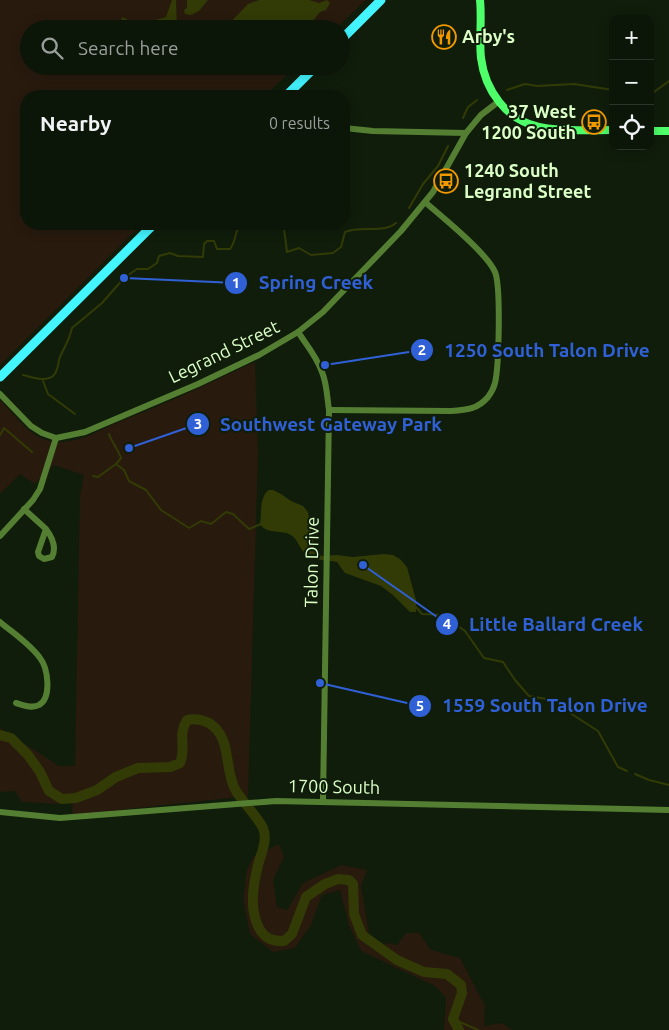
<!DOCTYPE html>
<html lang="en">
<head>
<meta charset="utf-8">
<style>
	body { margin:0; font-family:Ubuntu,sans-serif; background:#1a2316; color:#f1f3f6 }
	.controls { position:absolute; right:15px; top:15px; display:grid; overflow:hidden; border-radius:10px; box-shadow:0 2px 12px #0003 }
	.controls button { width:45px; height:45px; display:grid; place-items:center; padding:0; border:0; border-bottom:1px solid #2c3529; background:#0c1608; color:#f1f3f6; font:25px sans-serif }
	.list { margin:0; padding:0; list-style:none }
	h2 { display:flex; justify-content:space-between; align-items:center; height:65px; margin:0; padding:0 20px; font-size:21px }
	h2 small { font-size:16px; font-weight:400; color:#9a9f9c }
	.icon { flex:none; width:28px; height:28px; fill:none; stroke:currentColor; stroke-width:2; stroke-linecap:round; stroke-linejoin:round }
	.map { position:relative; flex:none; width:669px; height:1030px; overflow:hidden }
	.search { position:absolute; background:#0c1608; box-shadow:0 2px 12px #0003; left:20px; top:20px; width:330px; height:55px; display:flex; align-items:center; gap:12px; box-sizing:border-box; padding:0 18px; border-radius:28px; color:#9a9f9c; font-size:19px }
	.panel { position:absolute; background:#0c1608; box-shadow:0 2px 12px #0003; left:20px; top:90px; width:330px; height:140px; border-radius:20px }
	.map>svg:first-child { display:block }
	.green { fill:#281a0d }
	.water { fill:#323b06 }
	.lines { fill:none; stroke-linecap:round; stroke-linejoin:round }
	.stream { stroke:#323b06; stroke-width:2 }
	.river { stroke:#323b06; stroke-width:10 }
	.minor { stroke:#547f33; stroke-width:6 }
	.major { stroke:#4eff6a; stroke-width:8 }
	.highway { stroke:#42f5ff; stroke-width:9 }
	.labels { text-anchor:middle; stroke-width:4; stroke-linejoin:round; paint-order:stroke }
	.poi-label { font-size:18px; font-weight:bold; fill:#dbffc7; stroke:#101d0b; text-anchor:start }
	.street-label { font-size:18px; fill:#dbffc7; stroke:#101d0b }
	.leader { fill:none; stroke:#3060d6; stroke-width:2 }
	.callout-dot { fill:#3060d6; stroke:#101d0b; stroke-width:2 }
	.mark-label { font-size:15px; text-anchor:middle; font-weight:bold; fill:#fff }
	.callout-label { font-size:19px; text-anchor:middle; font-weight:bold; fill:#3060d6; stroke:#101d0b; stroke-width:4; stroke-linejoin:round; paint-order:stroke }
</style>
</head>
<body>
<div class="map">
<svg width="669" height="1030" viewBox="0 0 669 1030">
	<rect width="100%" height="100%" fill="#101d0b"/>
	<g class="green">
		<path d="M0,0H366L335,29H29V66H296L265,96H26V224H142L0,365Z"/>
		<path d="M255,362L258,453L248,796L72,815L73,796L61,804L22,802L15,791L0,792V728L59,766H75L80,496L84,475L54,465L35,484L20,474L0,494V400C14,414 30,437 50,441C73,446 98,431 119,422C165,404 210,383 255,362Z"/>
		<path d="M279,844L284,857L273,880L277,907L287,910L303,883L341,865L367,870L361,886L369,933L381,946L387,943L397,945L406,933H419L431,950L460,958L485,1006L484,1026L502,1023L512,1030H444L446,997L435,986L361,951L349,925L340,890L322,895L311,925L295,948L273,952L250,934L243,899L247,870L253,857Z"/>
	</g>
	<g class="water">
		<path d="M172,0H176L177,29H115L114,27L121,21L122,17L127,19L128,22L146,27L152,21L166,17Z"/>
		<path d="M187,0H208L199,11L191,15L185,14L184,10L187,8Z"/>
		<path d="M259,0H309L319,3L327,0L330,3L326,10L320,12L308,27L224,29L248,4Z"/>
		<path d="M269,490H273L281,494L291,501L303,506L308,512L312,537L318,554L322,556L337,555L353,557L384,554L393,555L400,559L407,567L416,600V612H410L393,595L381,586L345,573L337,562C326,560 312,561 304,552C298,546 297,537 289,534C279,530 266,534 260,524C262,513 259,497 269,490Z"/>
	</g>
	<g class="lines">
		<g class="stream">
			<path d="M507,90L525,84L537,86L574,84L613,90"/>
			<path d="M650,95L669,81"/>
			<path d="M463,118L468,107L477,100"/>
			<path d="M409,208L423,184L438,166L448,146"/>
			<path d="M280,224L284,229L287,252L299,248L311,255L333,253L341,247L345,232C361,225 383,234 396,223"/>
			<path d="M23,375C34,378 53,385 57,369C59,365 58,361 60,357C65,345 69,342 72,328L102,303L124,278L137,269H148L157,263L159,256L170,253L178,256L203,257L204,244L207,241H214L217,249H230C237,240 234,231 241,224"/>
			<path d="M43,381L48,394L75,414"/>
			<path d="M109,434C112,443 118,449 121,458L116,464L124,470L129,481L146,490L161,510L189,528L201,521L211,524L226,512L233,514L249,529L261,524"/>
			<path d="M0,435L4,428L32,452"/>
			<path d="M93,476L98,477L116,464"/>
			<path d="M416,607L422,614L443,615L465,631L484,658L503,662L515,680L529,696L564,702L570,713L598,731L618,767L627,771"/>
			<path d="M635,774L649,780L669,785"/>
			<path d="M453,1019L478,1030"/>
		</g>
		<path class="river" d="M0,735L11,738L28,755L40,772L49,791L62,799L76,798L97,790L116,777L138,768L170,767L180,763C187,747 177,736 187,720C195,718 201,719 209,723C233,738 223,769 236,791C243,802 259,819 263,828C268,841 261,853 258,865C253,886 249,909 259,928C265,939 272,941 284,941L292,934L306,897L325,884L338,879L349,880L353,884L354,914L362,935L397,960L424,972L447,974L461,985L462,993L453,1019L459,1030"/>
		<g class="minor">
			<path d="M293,89L299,96"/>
			<path d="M344,128L373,131L466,133"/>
			<path d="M298,332C306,344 317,357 322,372C327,384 327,397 329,410L323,801"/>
			<path d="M0,394L31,426L42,433L56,438L85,432L198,384L259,355L298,332L323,312L401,231L433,192L466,133L481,115L498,102"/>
			<path d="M329,410L451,411C467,410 478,409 488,397C491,393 494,387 495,383C499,366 501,286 495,272C487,253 442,217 425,202"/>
			<path d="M24,509L46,529L38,552L39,556L44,559L52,557C57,547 52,537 46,529"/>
			<path d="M0,536L33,500L40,489L56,438"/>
			<path d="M0,622C13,633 30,644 40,658C48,668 52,698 39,705C32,709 23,705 16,703"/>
			<path d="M0,812L60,818L276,801L669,810"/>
		</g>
		<g class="major">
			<path d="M480,0C482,19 479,39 481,58C485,90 506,120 539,127C562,132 589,130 613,130"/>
			<path d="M650,131H669"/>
		</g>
		<g class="highway">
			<path d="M341,40L381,0"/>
			<path d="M286,96L316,66"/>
			<path d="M0,377L154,224"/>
		</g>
	</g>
	<defs>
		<g id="restaurant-ring" transform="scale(1.25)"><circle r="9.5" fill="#101d0b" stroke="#f29900" stroke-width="1.5"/><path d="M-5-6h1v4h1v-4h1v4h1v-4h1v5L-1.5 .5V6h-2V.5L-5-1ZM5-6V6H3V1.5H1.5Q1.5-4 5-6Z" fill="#f29900"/></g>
		<g id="bus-ring" transform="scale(1.25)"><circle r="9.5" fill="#101d0b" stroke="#f29900" stroke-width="1.5"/><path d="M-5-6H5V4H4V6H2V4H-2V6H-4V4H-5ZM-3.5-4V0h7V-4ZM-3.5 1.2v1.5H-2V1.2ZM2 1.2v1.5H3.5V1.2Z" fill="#f29900"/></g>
	</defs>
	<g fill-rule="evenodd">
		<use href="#restaurant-ring" x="444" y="37"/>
		<use href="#bus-ring" x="594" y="122"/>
		<use href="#bus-ring" x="446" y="181"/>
	</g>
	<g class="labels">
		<g class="poi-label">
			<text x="462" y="43">Arby's</text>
			<text x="576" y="118" text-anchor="end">37 West<tspan x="576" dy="21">1200 South</tspan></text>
			<text x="464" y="177">1240 South<tspan x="464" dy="21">Legrand Street</tspan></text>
		</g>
		<g class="street-label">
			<text transform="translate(224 352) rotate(-26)" y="6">Legrand Street</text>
			<text transform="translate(312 562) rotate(-89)" y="6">Talon Drive</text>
			<text transform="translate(334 787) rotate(1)" y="6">1700 South</text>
		</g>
	</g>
	<path class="leader" d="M124 278L236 283M325 365L422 350M129 448L198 424M363 565L447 624M320 683L420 706"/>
	<g class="callout-dot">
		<circle cx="124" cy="278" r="5"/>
		<circle cx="325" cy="365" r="5"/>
		<circle cx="129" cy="448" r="5"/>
		<circle cx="363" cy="565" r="5"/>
		<circle cx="320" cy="683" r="5"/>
		<circle cx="236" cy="283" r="12"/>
		<circle cx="422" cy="350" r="12"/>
		<circle cx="198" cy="424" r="12"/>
		<circle cx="447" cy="624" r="12"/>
		<circle cx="420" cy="706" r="12"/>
	</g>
	<g class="mark-label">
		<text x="236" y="288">1</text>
		<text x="422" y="355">2</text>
		<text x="198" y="429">3</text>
		<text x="447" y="629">4</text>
		<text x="420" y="711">5</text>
	</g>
	<g class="callout-label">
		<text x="316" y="289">Spring Creek</text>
		<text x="547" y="357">1250 South Talon Drive</text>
		<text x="331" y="431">Southwest Gateway Park</text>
		<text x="556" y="631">Little Ballard Creek</text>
		<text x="545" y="712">1559 South Talon Drive</text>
	</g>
</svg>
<div class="controls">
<button>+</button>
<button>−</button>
<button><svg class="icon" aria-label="locate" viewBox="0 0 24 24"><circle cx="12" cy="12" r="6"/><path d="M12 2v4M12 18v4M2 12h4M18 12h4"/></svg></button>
</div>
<div class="search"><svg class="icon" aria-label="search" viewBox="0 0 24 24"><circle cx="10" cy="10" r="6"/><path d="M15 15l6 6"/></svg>Search here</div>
<section class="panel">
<h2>Nearby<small>0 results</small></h2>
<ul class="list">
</ul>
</section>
</div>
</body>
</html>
